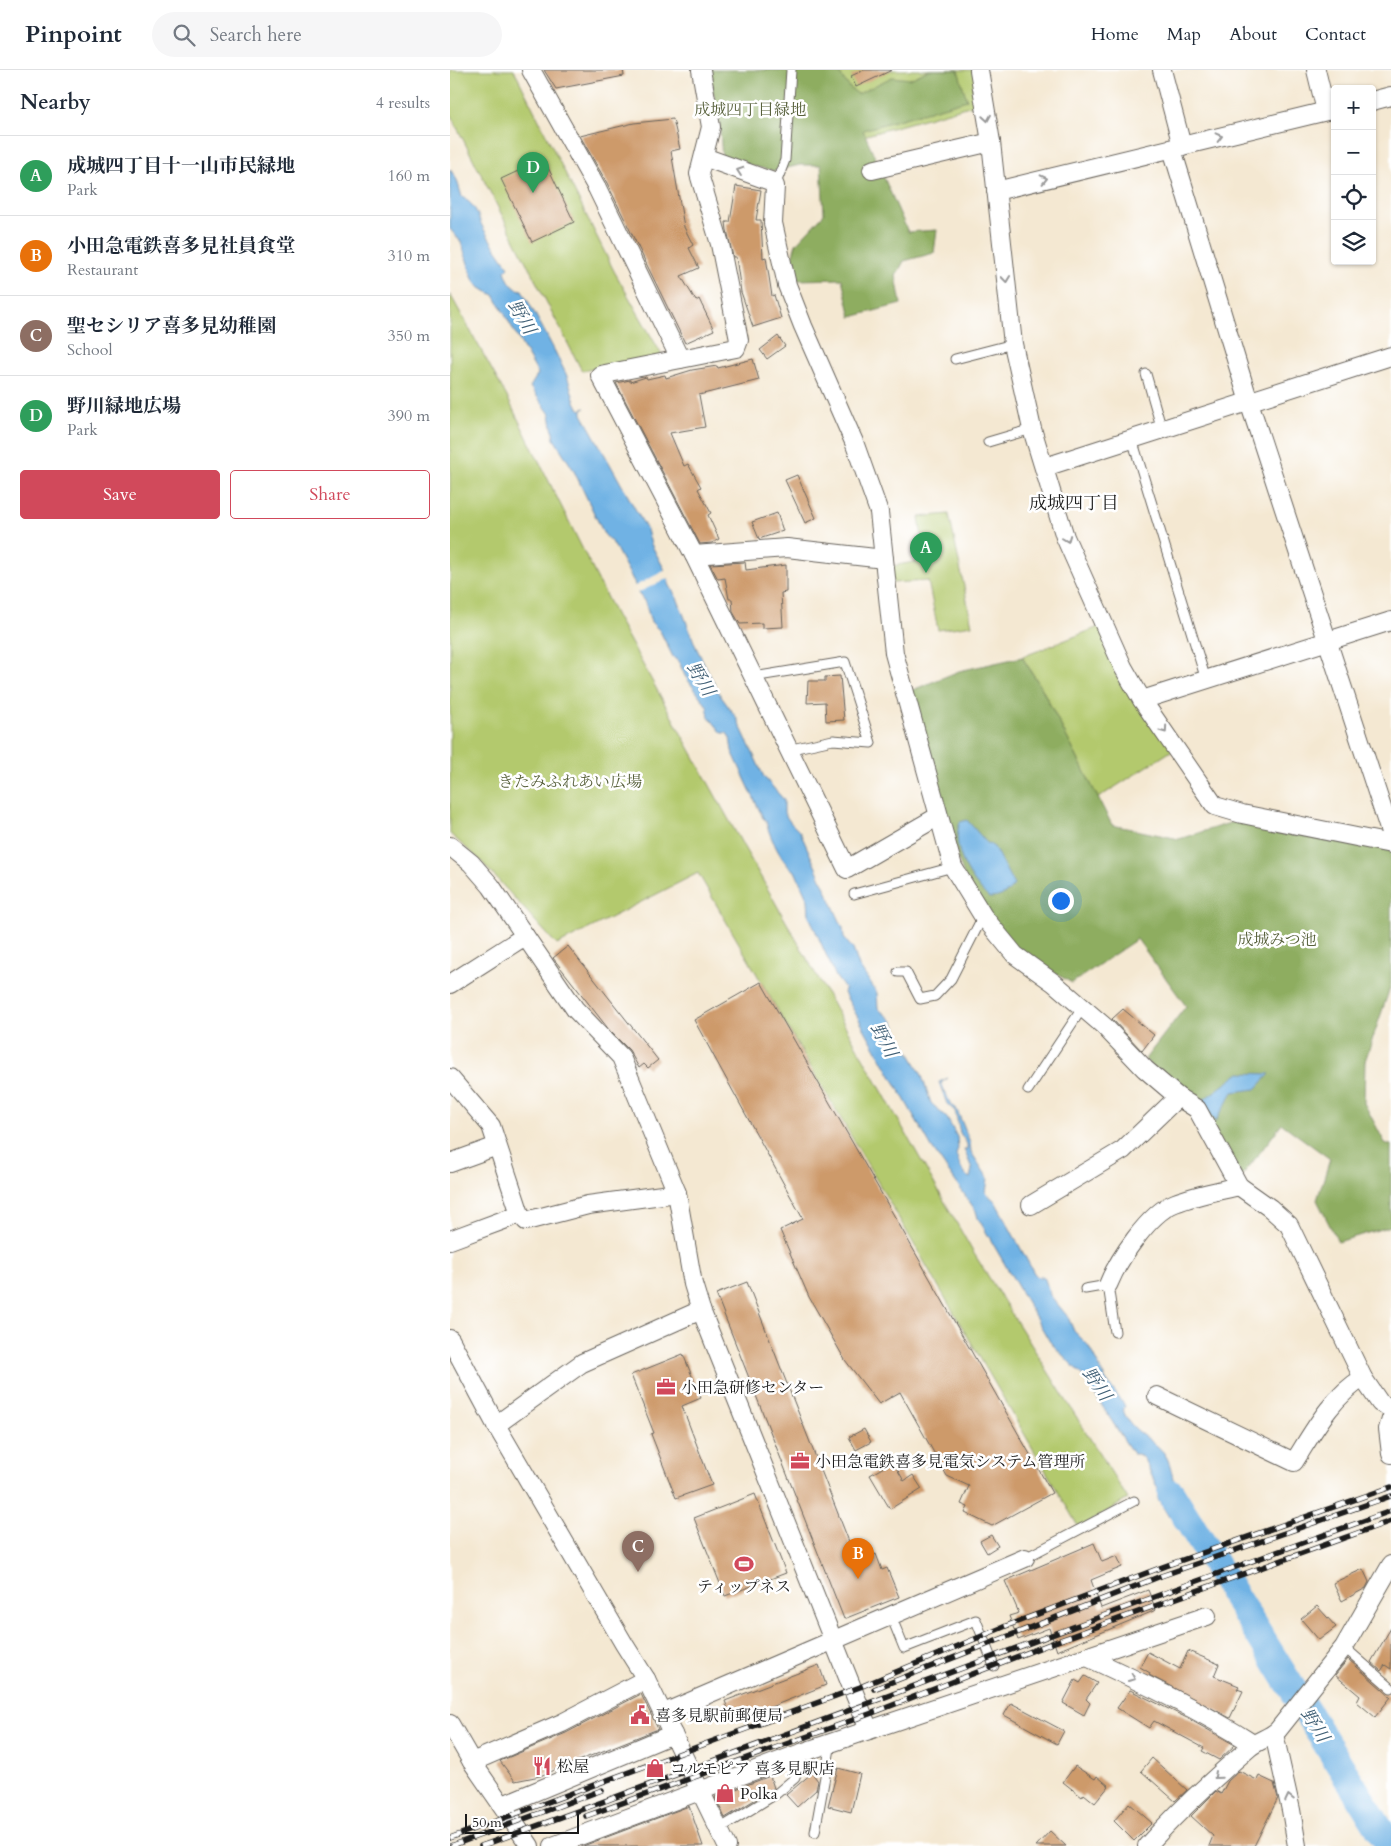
<!DOCTYPE html>
<html lang="en">
<head>
<meta charset="utf-8">
<style>
	body { margin:0; font-family:Cardo,"Noto Serif JP",serif; background:#f6f6f7; color:#1f2937 }
	.controls { position:absolute; right:15px; top:15px; display:grid; overflow:hidden; border-radius:5px; box-shadow:0 1px 4px #0004 }
	.controls button { width:45px; height:45px; display:grid; place-items:center; padding:0; border:0; border-bottom:1px solid #e0e1e3; background:#fff; color:#1f2937; font:25px sans-serif }
	.scale { position:absolute; left:15px; bottom:12px; width:114px; box-sizing:border-box; padding-left:5px; border:2px solid #1c1c1c; border-top:0; font-size:14px; line-height:18px; white-space:nowrap; color:#1c1c1c; -webkit-text-stroke:4px #fff; paint-order:stroke }
	.you { position:absolute; left:610px; top:830px; width:18px; height:18px; margin:-12px; border:4px solid #fff; border-radius:50%; background:#1a73e8; box-shadow:0 0 0 8px #1a73e833 }
	.badge { display:grid; place-items:center; width:32px; height:32px; border-radius:50%; background:#d1495b; color:#fff; font-size:16px; font-weight:700 }
	.pin { position:absolute; translate:-50% -41px; filter:drop-shadow(0 1px 2px #0008) }
	.pin::after { content:''; position:absolute; top:26px; width:18px; height:15px; background:inherit; clip-path:polygon(0 0,100% 0,50% 100%) }
	.list { margin:0; padding:0; list-style:none }
	h2 { display:flex; justify-content:space-between; align-items:center; height:65px; margin:0; padding:0 20px; font-size:21px }
	h2 small { font-size:16px; font-weight:400; color:#747a83 }
	.list li { display:grid; grid-template-columns:32px 1fr auto; gap:15px; align-items:center; box-sizing:border-box; height:80px; padding:0 20px; border-top:1px solid #e0e1e3 }
	.list b { display:block; font-size:19px; white-space:nowrap }
	.list p { margin:0; font-size:16px; white-space:nowrap; color:#747a83 }
	.list em { font-size:16px; font-style:normal; color:#747a83 }
	.actions { display:flex; gap:10px; padding:15px 20px }
	.actions a { flex:1; padding:11px 0; border:1px solid #d1495b; border-radius:5px; text-align:center; font-size:18px; color:#d1495b }
	.actions .main { background:#d1495b; color:#fff }
	.icon { flex:none; width:28px; height:28px; fill:none; stroke:currentColor; stroke-width:2; stroke-linecap:round; stroke-linejoin:round }
	.map { position:relative; flex:none; width:941px; height:1776px; overflow:hidden }
	header { display:flex; align-items:center; gap:30px; box-sizing:border-box; height:70px; padding:0 25px; background:#fff; border-bottom:1px solid #e0e1e3 }
	header strong { font-size:24px }
	nav { display:flex; gap:28px; margin-inline-start:auto; font-size:18px }
	.search { width:350px; height:45px; background:#f6f6f7; display:flex; align-items:center; gap:12px; box-sizing:border-box; padding:0 18px; border-radius:28px; color:#747a83; font-size:19px }
	main { display:flex }
	aside { flex:1; background:#fff }
	.map>svg:first-child { display:block }
	.green { fill:#b3c96d; stroke:#687244 }
	.forest { fill:#8ead60; stroke:#55643e }
	.water { fill:#6fb2e4; stroke:#466780 }
	.pier { fill:#f4e8d2 }
	.lines { fill:none; stroke-linecap:round; stroke-linejoin:round }
	.river { stroke:#6fb2e4; stroke-width:28 }
	.building { fill:#cd9a6b }
	.lane-casing { stroke:#68635c; stroke-width:11 }
	.street-casing { stroke:#68635c; stroke-width:20 }
	.lane { stroke:#fff; stroke-width:9 }
	.street { stroke:#fff; stroke-width:18 }
	.rail-casing { stroke:#1c1c1c; stroke-width:5.5 }
	.rail { stroke:#fff; stroke-width:4; stroke-dasharray:11; stroke-linecap:butt }
	.oneway { stroke:#999 }
	.labels { text-anchor:middle; stroke-width:5; stroke-linejoin:round; paint-order:stroke }
	.park-label { font-size:16px; fill:#58613c; stroke:#fff }
	.poi-label { font-size:16px; fill:#1c1c1c; stroke:#fff; text-anchor:start }
	.water-label { font-size:18px; font-style:italic; fill:#416076; stroke:#fff }
	.neighbourhood-label { font-size:18px; fill:#1c1c1c; stroke:#fff }
</style>
</head>
<body>
<header>
<strong>Pinpoint</strong>
<div class="search"><svg class="icon" aria-label="search" viewBox="0 0 24 24"><circle cx="10" cy="10" r="6"/><path d="M15 15l6 6"/></svg>Search here</div>
<nav><a>Home</a><a>Map</a><a>About</a><a>Contact</a></nav>
</header>
<main>
<aside>
<h2>Nearby<small>4 results</small></h2>
<ul class="list">
<li><span class="badge" style="background:#2e9e5b">A</span><div><b>成城四丁目十一山市民緑地</b><p>Park</p></div><em>160 m</em></li>
<li><span class="badge" style="background:#e8710a">B</span><div><b>小田急電鉄喜多見社員食堂</b><p>Restaurant</p></div><em>310 m</em></li>
<li><span class="badge" style="background:#8d6e63">C</span><div><b>聖セシリア喜多見幼稚園</b><p>School</p></div><em>350 m</em></li>
<li><span class="badge" style="background:#2e9e5b">D</span><div><b>野川緑地広場</b><p>Park</p></div><em>390 m</em></li>
</ul>
<div class="actions"><a class="main">Save</a><a>Share</a></div>
</aside>
<div class="map">
<svg width="941" height="1776" viewBox="0 0 941 1776">
	<rect width="100%" height="100%" fill="#fff"/>
	<filter id="ink" filterUnits="userSpaceOnUse"><feTurbulence type="fractalNoise" baseFrequency=".02" numOctaves="2"/><feDisplacementMap in="SourceGraphic" scale="10" xChannelSelector="R" yChannelSelector="G"/><feConvolveMatrix kernelMatrix="1 2 1 2 8 2 1 2 1" color-interpolation-filters="sRGB"/></filter>
	<filter id="wash" filterUnits="userSpaceOnUse"><feTurbulence type="fractalNoise" baseFrequency=".0096" numOctaves="4" result="noise"/><feDisplacementMap in="SourceGraphic" scale="20" xChannelSelector="R" yChannelSelector="G"/><feGaussianBlur stdDeviation="1.12" result="paint"/><feColorMatrix in="noise" values="0 0 0 0 0 0 0 0 0 0 0 0 0 0 0 0 0 1.4 0 .05"/><feComposite in="paint" operator="in"/></filter>
	<g filter="url(#wash)">
		<rect width="100%" height="100%" fill="#f4e8d2"/>
		<g class="green">
			<path d="M0,0H64L164,201L213,287L132,301L0,44Z"/>
			<path d="M385,0H524L530,33L396,71Z"/>
			<path d="M0,224L57,327L165,544L295,779L523,1182L678,1429L629,1458L248,803L107,875L29,789L0,764Z"/>
			<path d="M499,444L522,555L488,560L478,511L441,513L442,496L475,490L469,447Z"/>
			<path d="M654,555L726,678L648,728L591,617L572,587Z"/>
		</g>
		<g class="forest">
			<path d="M258,0H387L400,18L408,24L442,7L460,9L479,0H508L517,30L413,60L458,162L487,160L484,183L454,191L446,206L451,234L401,247L392,209L346,210L340,194L346,174L374,144L371,95H350L324,101L272,89L269,47Z"/>
			<path d="M572,587L591,617L662,755L729,769L802,746L941,779V915L915,991L914,1033L935,1073L941,1075V1156L888,1172L867,1130L880,1089L832,1054L791,1107L695,989L736,936L687,869L622,913L558,876L525,839L453,624L509,601Z"/>
		</g>
		<g class="water">
			<path d="M0,99L7,110L12,127C30,138 26,147 35,161C42,173 51,187 59,197L55,201C58,210 62,219 72,220C87,248 103,276 116,304C122,317 122,330 130,340L135,338L132,341V344L197,460L201,474L218,506L219,514L228,530L246,577L270,625L286,647L314,707L334,730V743L340,752L350,762L393,858L394,868L403,879L409,896L427,923L428,938C436,947 450,951 445,965L451,968L471,1003L481,1033L497,1048L507,1067L508,1078L506,1085C509,1093 513,1105 520,1108L522,1099L514,1079H517V1074L510,1063L505,1041L497,1034L489,1012L498,1008L491,1013L501,1035L507,1040L520,1072L521,1082L538,1108L536,1123L545,1131L584,1203L590,1209L591,1206L595,1209L600,1225L618,1247L624,1261L638,1275L656,1310L675,1336L673,1339C678,1360 701,1367 714,1383C724,1397 721,1413 729,1427C733,1435 741,1444 748,1451L736,1455L729,1439L721,1441L719,1447L708,1429V1419L694,1389L688,1384H683L633,1306L600,1272L528,1148L526,1141L482,1078L394,923L395,919L386,907L359,846L358,830L345,801C334,797 318,764 316,751L313,748L282,681L280,668L277,663H272L259,647L257,636L235,606L229,592L223,587L210,561L201,552L195,532L187,522L184,512L164,475L154,464L123,399L104,369L100,344L80,317L88,304L44,225L30,218L23,209L11,172L0,159Z"/>
			<path d="M517,750L536,772L544,777L564,815C557,824 550,828 539,828C520,810 500,778 510,752Z"/>
			<path d="M790,1003L820,1004L806,1019L783,1022L765,1052L753,1030Z"/>
		</g>
		<path class="pier" d="M218,499L221,507L185,524L183,517Z"/>
		<g class="lines">
			<path class="river" d="M721,1423L940,1776"/>
		</g>
		<g id="blocks">
			<g class="building">
				<path d="M94,0H173L174,6L106,19Z"/>
				<path d="M414,0H442L406,17L401,6Z"/>
				<path d="M223,49L230,79L221,81L234,157L243,175L239,178L249,198L231,206L246,231L249,229L264,260L235,273L157,113L130,66L184,53Z"/>
				<path d="M94,89L124,152L82,172L51,109Z"/>
				<path d="M286,116L311,120L306,150H311L313,188L316,187L322,226L324,225L331,248L303,257L291,222L286,187H283L277,160L276,152H280Z"/>
				<path d="M328,266L335,276L317,289L310,280Z"/>
				<path d="M303,289L309,310L249,325L255,357L220,363L234,396L238,394L251,417L248,419L261,443L258,445L269,469L262,473L250,474L166,313L180,310V312L196,307L197,309L215,305L216,308L242,300L267,296L268,298Z"/>
				<path d="M347,405L366,448L355,453L335,410Z"/>
				<path d="M327,443L333,461L309,469L302,452Z"/>
				<path d="M295,492L296,500L336,495V522L331,523L333,557L312,558V553L290,554L283,542L282,529H279L275,508L268,509L260,494Z"/>
				<path d="M390,606L394,650L376,651L375,632L357,633L358,611H375V607Z"/>
				<path d="M118,876L208,990L198,998L194,994L189,998L179,980L160,961L103,888Z"/>
				<path d="M311,912L602,1423L542,1456L515,1443L518,1437L511,1434L519,1416L497,1406L450,1322L429,1334L395,1290L359,1227L330,1160L353,1149L244,950Z"/>
				<path d="M673,939L704,965L692,981L662,949Z"/>
				<path d="M297,1212L407,1492L426,1484L432,1500L437,1498L449,1527L394,1549L266,1224Z"/>
				<path d="M233,1284L251,1328L232,1336L262,1415L226,1428L201,1364L204,1363L181,1305Z"/>
				<path d="M414,1359L421,1372L406,1380L399,1367Z"/>
				<path d="M443,1392L454,1411L463,1405L472,1419L440,1439L420,1405Z"/>
				<path d="M305,1424L336,1503L275,1526L244,1448Z"/>
				<path d="M541,1465L548,1476L537,1483L530,1471Z"/>
				<path d="M644,1473L652,1492L667,1486L672,1497L641,1510L651,1538L698,1520L706,1540L607,1581L599,1558L568,1570L559,1546L569,1543L555,1511Z"/>
				<path d="M913,1499L919,1512L916,1518L892,1531L883,1513Z"/>
				<path d="M867,1536L886,1557L869,1570L851,1549Z"/>
				<path d="M941,1558V1599L935,1595L931,1601L921,1592Z"/>
				<path d="M738,1581L769,1594L764,1606L789,1616L787,1619L793,1621L780,1648L699,1605L700,1603L690,1597L698,1582L730,1599Z"/>
				<path d="M898,1589L941,1627L925,1647L907,1632L910,1626L885,1605Z"/>
				<path d="M369,1595L376,1615L283,1652L275,1631Z"/>
				<path d="M635,1606L647,1613L636,1629L640,1633L634,1645L613,1633L625,1610L630,1613Z"/>
				<path d="M680,1620L737,1648L785,1675L769,1690L752,1681L754,1678L704,1651L699,1658L667,1638Z"/>
				<path d="M191,1624L208,1659L90,1706L65,1711L50,1691L116,1663Z"/>
				<path d="M561,1633L614,1661L607,1674L554,1645Z"/>
				<path d="M702,1688L737,1720L725,1731L691,1701Z"/>
				<path d="M625,1696L645,1709L647,1706L659,1716L645,1733L634,1724L632,1727L613,1712Z"/>
				<path d="M388,1698L410,1704L401,1742L378,1736Z"/>
				<path d="M789,1701L807,1710L809,1706L824,1713L828,1728L804,1776H759L763,1766L741,1746L766,1721L771,1724L778,1711Z"/>
				<path d="M362,1703L368,1711L366,1720L347,1737L336,1725Z"/>
				<path d="M320,1706L324,1718L275,1748L265,1727Z"/>
				<path d="M679,1733L702,1753L684,1771L664,1751Z"/>
				<path d="M239,1736L253,1776H133Z"/>
				<path d="M600,1761L616,1776H586Z"/>
			</g>
		</g>
	</g>
	<g filter="url(#ink)">
		<use href="#blocks" fill-opacity="0" stroke="#68635c" stroke-width="1"/>
		<g class="lines">
			<g class="lane-casing">
				<g id="lane">
					<path d="M325,116L335,90L341,0"/>
					<path d="M505,289L563,274"/>
					<path d="M696,304L712,360"/>
					<path d="M682,369L756,610"/>
					<path d="M538,372L582,359"/>
					<path d="M303,607L395,592L421,673L383,670L337,680"/>
					<path d="M404,824L503,797"/>
					<path d="M448,902H456L470,929L485,926L501,909L533,846"/>
					<path d="M578,1020L633,937"/>
					<path d="M635,1219L658,1215L665,1262"/>
					<path d="M575,1488L684,1431"/>
					<path d="M441,1546L454,1578L526,1550L544,1596"/>
					<path d="M894,1577L941,1618"/>
					<path d="M269,1759L326,1724L345,1708L351,1683"/>
					<path d="M365,1762L381,1673"/>
				</g>
			</g>
			<g class="street-casing">
				<g id="street">
					<path d="M81,0L147,118L230,289"/>
					<path d="M251,0L261,57L249,104L270,174L289,270L286,278L150,305L244,485L397,799L487,747"/>
					<path d="M529,0L541,72L563,274L582,359L615,467L673,597L692,630L765,736L792,744L941,774"/>
					<path d="M712,0L732,76"/>
					<path d="M866,0L876,41"/>
					<path d="M922,31L941,26"/>
					<path d="M722,79L799,332L941,765"/>
					<path d="M254,87L323,112L325,116L323,153L337,215L353,256L404,372L429,442L444,583L503,797L533,846L565,885L604,913L654,956L695,999L728,1027L747,1039L789,1116L820,1138L839,1155L913,1308L930,1333L941,1338"/>
					<path d="M422,100L541,72"/>
					<path d="M546,121L885,39"/>
					<path d="M595,397L941,286"/>
					<path d="M244,485L337,478L434,489"/>
					<path d="M692,630L941,551"/>
					<path d="M0,776L21,793L41,816L125,939L171,987L227,1123L243,1214L251,1240L419,1660"/>
					<path d="M0,914L75,866"/>
					<path d="M0,1008L41,1056L70,1144L76,1151L138,1135L227,1123"/>
					<path d="M0,1093L47,1076"/>
					<path d="M581,1135L673,1080L728,1027"/>
					<path d="M0,1170L70,1144"/>
					<path d="M658,1215C668,1190 699,1143 725,1133C745,1125 768,1121 789,1116"/>
					<path d="M0,1269L46,1355L174,1574L196,1609L277,1776"/>
					<path d="M707,1326L844,1392C863,1362 881,1327 913,1308"/>
					<path d="M941,1349L938,1359L941,1384"/>
					<path d="M46,1355L132,1293L251,1240"/>
					<path d="M637,1587C695,1614 750,1640 803,1674"/>
					<path d="M214,1643L575,1488"/>
					<path d="M0,1654L22,1692L80,1776"/>
					<path d="M824,1664L841,1740L847,1776"/>
					<path d="M22,1692L112,1653L196,1609"/>
					<path d="M53,1735L223,1664"/>
					<path d="M103,1776L351,1683L757,1546"/>
					<path d="M697,1776C729,1740 763,1709 799,1678C808,1670 820,1668 828,1660L894,1577L941,1495"/>
				</g>
			</g>
			<use href="#lane" class="lane"/>
			<use href="#street" class="street"/>
			<g class="rail-casing">
				<g id="rail">
					<path d="M424,1619L711,1506L941,1426"/>
					<path d="M136,1746L425,1642L602,1573L941,1451"/>
					<path d="M0,1768L410,1617L556,1556L715,1496L941,1417"/>
					<path d="M1,1776L152,1720"/>
					<path d="M31,1776C335,1667 636,1549 941,1441"/>
				</g>
			</g>
			<use href="#rail" class="rail"/>
		</g>
		<defs><path id="oneway-chevron" d="M-2-3.5L2.5 0L-2 3.5" fill="none" stroke-width="1.6" stroke-linecap="round" stroke-linejoin="round" transform="scale(1.25)"/></defs>
		<g class="oneway">
			<use href="#oneway-chevron" transform="translate(537 48) rotate(81)"/>
			<use href="#oneway-chevron" transform="translate(769 67) rotate(-14)"/>
			<use href="#oneway-chevron" transform="translate(290 101) rotate(-161)"/>
			<use href="#oneway-chevron" transform="translate(594 109) rotate(-13)"/>
			<use href="#oneway-chevron" transform="translate(556 209) rotate(84)"/>
			<use href="#oneway-chevron" transform="translate(617 469) rotate(69)"/>
			<use href="#oneway-chevron" transform="translate(714 660) rotate(55)"/>
			<use href="#oneway-chevron" transform="translate(682 1608) rotate(25)"/>
			<use href="#oneway-chevron" transform="translate(767 1706) rotate(139)"/>
			<use href="#oneway-chevron" transform="translate(839 1728) rotate(-103)"/>
		</g>
	</g>
	<defs>
		<g id="office-bare" transform="scale(1.5)"><path d="M-6-3h4V-5.5h4V-3h4V5H-6ZM-1-4.5V-3h2v-1.5ZM-6 0V1H6V0Z" fill="#d1495b" stroke="#fff" stroke-width="2.5" paint-order="stroke"/></g>
		<g id="stadium-bare" transform="scale(1.5)"><path d="M0-5a6.5 5 0 1 0 0 10a6.5 5 0 1 0 0-10ZM-3.5-1.8h7v3.6h-7Z" fill="#d1495b" stroke="#fff" stroke-width="2.5" paint-order="stroke"/></g>
		<g id="civic-bare" transform="scale(1.5)"><path d="M-.6-6.5H3V-4.5H.6V-3L4-1V1h2V6H-6V1h2V-1L-.6-3ZM-1.2 2.5V6h2.4V2.5Z" fill="#d1495b" stroke="#fff" stroke-width="2.5" paint-order="stroke"/></g>
		<g id="restaurant-bare" transform="scale(1.5)"><path d="M-5-6h1v4h1v-4h1v4h1v-4h1v5L-1.5 .5V6h-2V.5L-5-1ZM5-6V6H3V1.5H1.5Q1.5-4 5-6Z" fill="#d1495b" stroke="#fff" stroke-width="2.5" paint-order="stroke"/></g>
		<g id="shop-bare" transform="scale(1.5)"><path d="M-5-2.5h2.3a2.7 3.5 0 0 1 5.4 0H5L5.5 6h-11ZM-1.5-2.5h3a1.5 2.3 0 0 0-3 0Z" fill="#d1495b" stroke="#fff" stroke-width="2.5" paint-order="stroke"/></g>
	</defs>
	<g fill-rule="evenodd">
		<use href="#office-bare" x="216" y="1317"/>
		<use href="#office-bare" x="350" y="1391"/>
		<use href="#stadium-bare" x="294" y="1494"/>
		<use href="#civic-bare" x="190" y="1645"/>
		<use href="#restaurant-bare" x="92" y="1696"/>
		<use href="#shop-bare" x="205" y="1698"/>
		<use href="#shop-bare" x="275" y="1723"/>
	</g>
	<g class="labels">
		<g class="park-label">
			<text x="300" y="45">成城四丁目緑地</text>
			<text x="120" y="717">きたみふれあい広場</text>
			<text x="827" y="875">成城みつ池</text>
		</g>
		<g class="poi-label">
			<text x="231" y="1323">小田急研修センター</text>
			<text x="365" y="1397">小田急電鉄喜多見電気システム管理所</text>
			<text x="294" y="1522" text-anchor="middle">ティップネス</text>
			<text x="205" y="1651">喜多見駅前郵便局</text>
			<text x="107" y="1702">松屋</text>
			<text x="220" y="1704">コルモピア 喜多見駅店</text>
			<text x="290" y="1729">Polka</text>
		</g>
		<g class="water-label">
			<text transform="translate(72 247) rotate(60)" y="6">野川</text>
			<text transform="translate(251 609) rotate(59)" y="6">野川</text>
			<text transform="translate(434 970) rotate(62)" y="6">野川</text>
			<text transform="translate(647 1314) rotate(55)" y="6">野川</text>
			<text transform="translate(865 1655) rotate(58)" y="6">野川</text>
		</g>
		<g class="neighbourhood-label">
			<text x="624" y="439">成城四丁目</text>
		</g>
	</g>
</svg>
<div class="controls">
<button>+</button>
<button>−</button>
<button><svg class="icon" aria-label="locate" viewBox="0 0 24 24"><circle cx="12" cy="12" r="6"/><path d="M12 2v4M12 18v4M2 12h4M18 12h4"/></svg></button>
<button><svg class="icon" aria-label="layers" viewBox="0 0 24 24"><path d="M12 4l9 5-9 5-9-5zM3 14l9 5 9-5"/></svg></button>
</div>
<div class="scale">50 m</div>
<div class="you"></div>
<div class="pin badge" style="left:476px;top:503px;background:#2e9e5b">A</div>
<div class="pin badge" style="left:408px;top:1509px;background:#e8710a">B</div>
<div class="pin badge" style="left:188px;top:1502px;background:#8d6e63">C</div>
<div class="pin badge" style="left:83px;top:123px;background:#2e9e5b">D</div>
</div>
</main>
</body>
</html>
